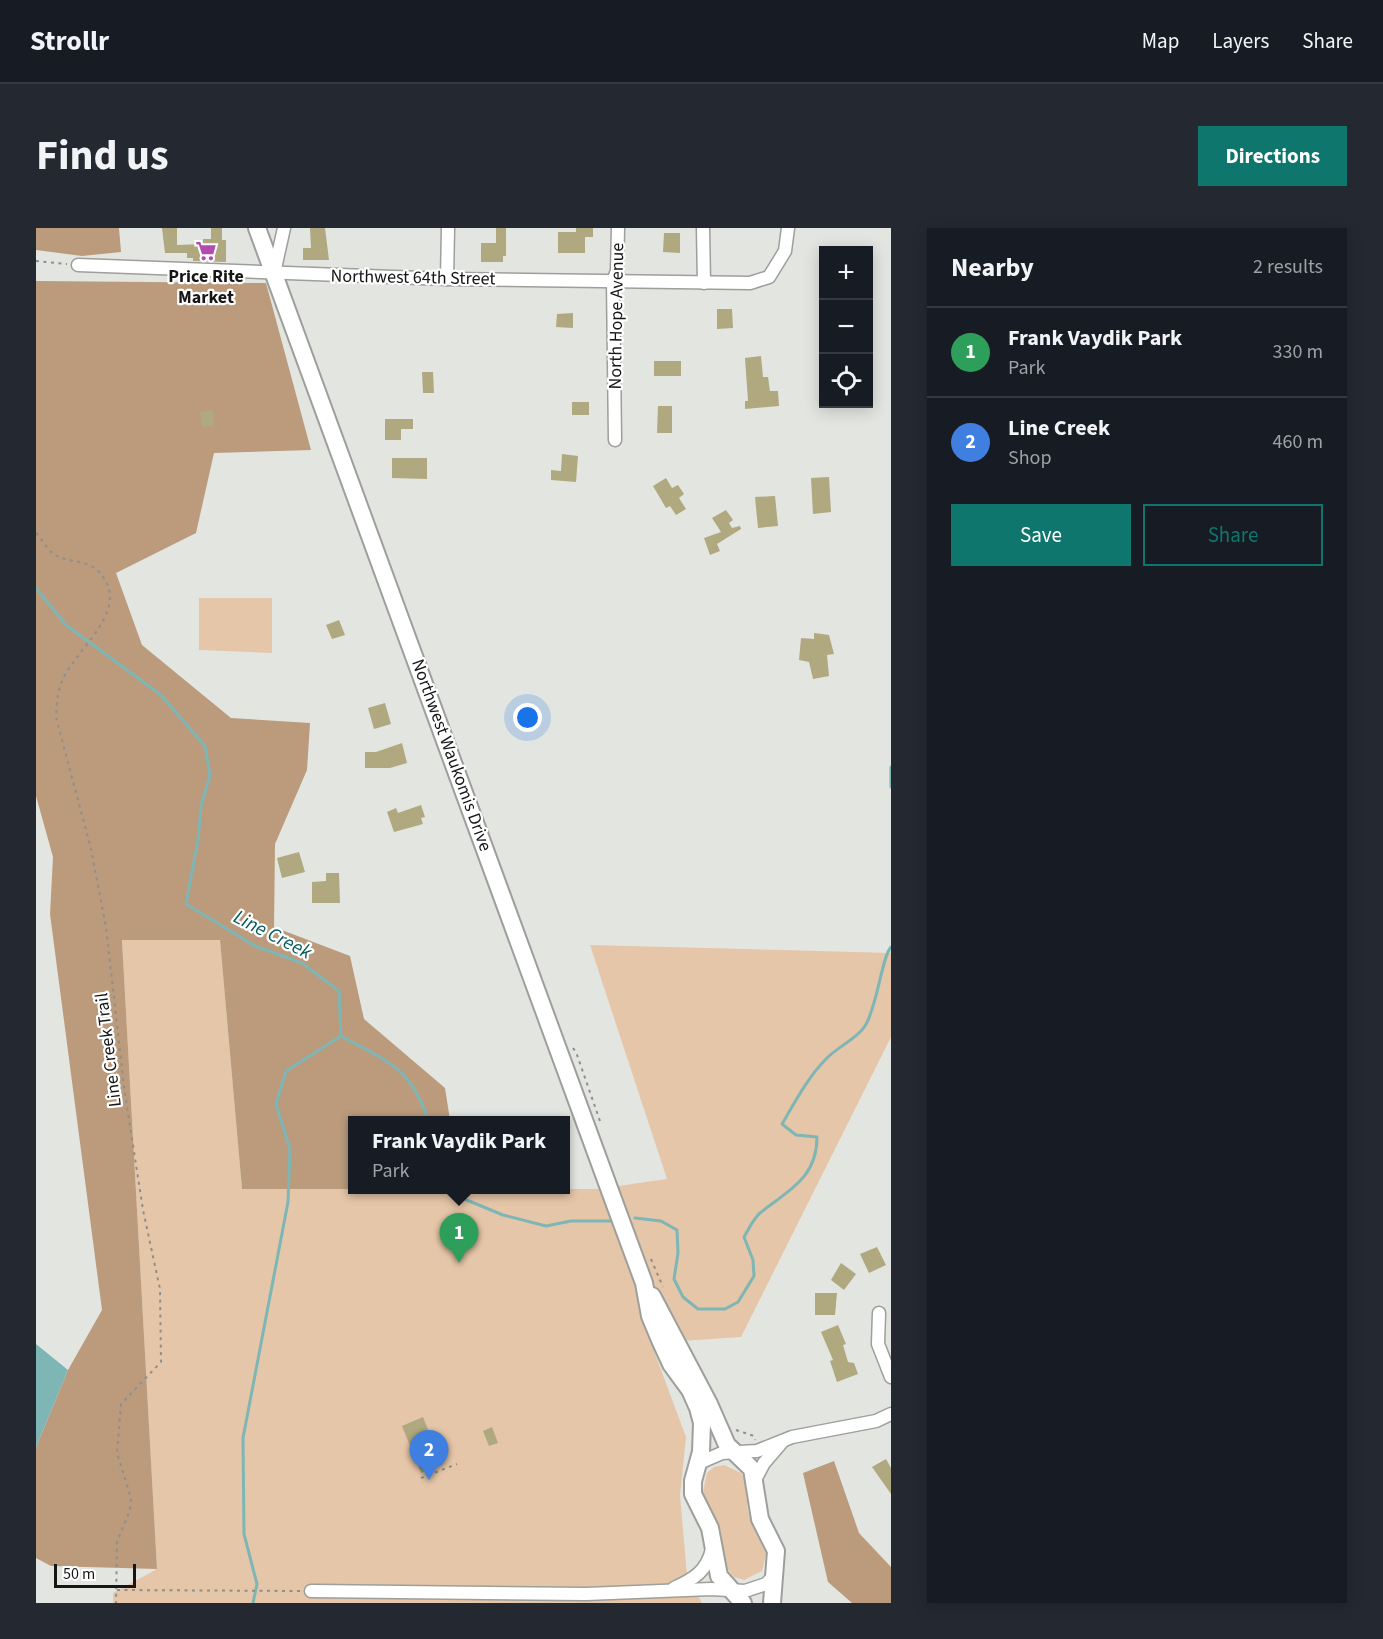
<!DOCTYPE html>
<html lang="en">
<head>
<meta charset="utf-8">
<style>
	body { margin:0; font-family:"Source Sans 3",sans-serif; background:#242831; color:#f1f3f6 }
	.controls { position:absolute; right:18px; top:18px; display:grid; overflow:hidden; border-radius:0px; box-shadow:0 3px 15px #0003 }
	.controls button { width:54px; height:54px; display:grid; place-items:center; padding:0; border:0; border-bottom:2px solid #363941; background:#171b24; color:#f1f3f6; font:30px sans-serif }
	.scale { position:absolute; left:18px; bottom:15px; width:82px; box-sizing:border-box; padding-left:6px; border:3px solid #151615; border-top:0; font-size:16px; line-height:21px; white-space:nowrap; color:#151615; -webkit-text-stroke:4px #fff; paint-order:stroke }
	.you { position:absolute; left:492px; top:490px; width:21px; height:21px; margin:-15px; border:4px solid #fff; border-radius:50%; background:#1a73e8; box-shadow:0 0 0 9px #1a73e833 }
	.badge { display:grid; place-items:center; width:39px; height:39px; border-radius:50%; background:#0f766e; color:#fff; font-size:20px; font-weight:700 }
	.pin { position:absolute; translate:-50% -50px; filter:drop-shadow(0 2px 3px #0008) }
	.pin::after { content:''; position:absolute; top:32px; width:21px; height:18px; background:inherit; clip-path:polygon(0 0,100% 0,50% 100%) }
	.popup { position:absolute; left:312px; top:888px; width:222px; height:78px; box-sizing:border-box; display:grid; place-content:center; border-radius:0px; background:#171b24; filter:drop-shadow(0 2px 4px #0005); font-size:20px; white-space:nowrap; color:#9ea1a6 }
	.popup b { font-size:22px; color:#f1f3f6 }
	.popup::after { content:''; position:absolute; left:50%; top:100%; margin-left:-12px; border:12px solid transparent; border-top-color:#171b24 }
	.list { margin:0; padding:0; list-style:none }
	h2 { display:flex; justify-content:space-between; align-items:center; height:78px; margin:0; padding:0 24px; font-size:26px }
	h2 small { font-size:20px; font-weight:400; color:#9ea1a6 }
	.list li { display:grid; grid-template-columns:39px 1fr auto; gap:18px; align-items:center; box-sizing:border-box; height:90px; padding:0 24px; border-top:2px solid #363941 }
	.list b { display:block; font-size:22px; white-space:nowrap }
	.list p { margin:0; font-size:20px; white-space:nowrap; color:#9ea1a6 }
	.list em { font-size:20px; font-style:normal; color:#9ea1a6 }
	.actions { display:flex; gap:12px; padding:18px 24px }
	.actions a { flex:1; padding:14px 0; border:2px solid #0f766e; border-radius:0px; text-align:center; font-size:21px; color:#0f766e }
	.actions .main { background:#0f766e; color:#fff }
	.icon { flex:none; width:33px; height:33px; fill:none; stroke:currentColor; stroke-width:2; stroke-linecap:round; stroke-linejoin:round }
	.map { position:relative; flex:none; width:855px; height:1375px; overflow:hidden; border-radius:0px }
	header { display:flex; align-items:center; gap:36px; box-sizing:border-box; height:84px; padding:0 30px; background:#171b24; border-bottom:2px solid #363941 }
	header strong { font-size:28px }
	nav { display:flex; gap:33px; margin-inline-start:auto; font-size:21px }
	.intro { display:flex; align-items:center; justify-content:space-between; box-sizing:border-box; height:144px; padding:0 36px }
	h1 { margin:0; font-size:42px }
	.button { padding:15px 27px; border-radius:0px; background:#0f766e; color:#fff; font-size:21px; font-weight:700 }
	main { display:flex; gap:36px; padding:0 36px }
	aside { flex:1; background:#171b24; border-radius:0px; box-shadow:0 3px 15px #0003 }
	.map>svg:first-child { display:block }
	.green { fill:#e5c6a8 }
	.forest { fill:#bb9b7c }
	.water { fill:#7eb6b6 }
	.lines { fill:none; stroke-linecap:round; stroke-linejoin:round }
	.stream { stroke:#7eb6b6; stroke-width:3 }
	.building { fill:#b0a87e }
	.minor-casing { stroke:#9d9f9b; stroke-width:15 }
	.major-casing { stroke:#9d9f9b; stroke-width:20 }
	.path { stroke:#8e8f8c; stroke-width:2; stroke-dasharray:3 4.5; stroke-linecap:butt }
	.minor { stroke:#fff; stroke-width:12 }
	.major { stroke:#fff; stroke-width:16 }
	.labels { text-anchor:middle; stroke-width:4.5; stroke-linejoin:round; paint-order:stroke }
	.poi-label { font-size:18px; font-weight:bold; fill:#151615; stroke:#fff }
	.street-label { font-size:18px; fill:#151615; stroke:#fff }
	.water-label { font-size:20px; font-style:italic; fill:#075a5c; stroke:#fff }
</style>
</head>
<body>
<header>
<strong>Strollr</strong>
<nav><a>Map</a><a>Layers</a><a>Share</a></nav>
</header>
<div class="intro"><h1>Find us</h1><a class="button">Directions</a></div>
<main>
<div class="map">
<svg width="855" height="1375" viewBox="0 0 855 1375">
	<rect width="100%" height="100%" fill="#e3e5e1"/>
	<g class="green">
		<path d="M163,370H236V425L163,422Z"/>
		<path d="M86,711H184L206,961H561L631,951L554,717L855,725V809L705,1109L615,1115L650,1209L644,1267L651,1347L666,1375H77V1365L121,1341Z"/>
		<path d="M688,1237L705,1245L709,1252L712,1283L730,1326L726,1343L708,1352L698,1349L688,1337L685,1303L667,1264L671,1245L678,1239Z"/>
	</g>
	<g class="forest">
		<path d="M0,0H83L85,24L46,28L0,22Z"/>
		<path d="M0,53L230,55L275,222L178,225L160,305L80,345L106,417L195,490L274,495L271,542L239,616L238,699L314,728L328,791L409,860L414,892H316V961H206L184,712H86L121,1341L15,1338L0,1330V1219L32,1142L66,1082L14,686L17,629L0,568Z"/>
		<path d="M798,1233L823,1305L855,1339V1375H816L792,1354L767,1245Z"/>
	</g>
	<path class="water" d="M0,1116L32,1142L0,1219Z"/>
	<g class="lines">
		<g class="stream">
			<path d="M0,360L30,397L125,467L169,518L174,547L165,578L162,612L150,676L219,718L266,735L303,763L305,808L250,843L240,876L254,921L252,974L207,1210L208,1306L221,1356L217,1375"/>
			<path d="M855,539V559"/>
			<path d="M305,808C349,832 376,840 392,892"/>
			<path d="M411,962L416,966L467,987L510,998L535,993H579"/>
			<path d="M599,990L625,993L641,1002L642,1025L638,1051L647,1069L662,1081H689L702,1074L718,1048L717,1032L708,1009C713,1001 717,991 724,985C751,963 781,951 781,909L760,907L746,896C759,874 772,849 790,831C801,819 821,811 829,798C841,780 846,728 855,719"/>
		</g>
	</g>
	<g class="building">
		<path d="M126,0H141V17L167,16V11H175V0H186V12H190V34L157,33V30H151V25H129Z"/>
		<path d="M274,0H289L293,32H267V20H275Z"/>
		<path d="M460,0H470V28H467V34H445V15H460Z"/>
		<path d="M540,0H557V9H549V25H522V4H540Z"/>
		<path d="M628,5H644V25L627,24Z"/>
		<path d="M681,81H696L697,100L681,101Z"/>
		<path d="M537,85V100L520,99L521,86Z"/>
		<path d="M725,128L727,149H732L734,163H742L743,178L709,181V173H712L709,130Z"/>
		<rect x="618" y="133" width="27" height="15"/>
		<path d="M386,144H397L398,165H387Z"/>
		<rect x="536" y="174" width="17" height="13"/>
		<path d="M622,178H636V205H621Z"/>
		<path d="M177,182L178,198L166,199L164,184Z"/>
		<path d="M349,191H377V201H365V212H349Z"/>
		<path d="M526,226L542,228L540,254L515,252V242L525,243Z"/>
		<path d="M356,230H391V251L356,250Z"/>
		<path d="M793,249L795,284L777,286L775,250Z"/>
		<path d="M630,250L636,260L642,257L648,266L643,270L650,281L640,287L634,278L630,280L617,258Z"/>
		<path d="M739,268L742,298L722,300L719,269Z"/>
		<path d="M690,282L697,292L693,295L696,300L704,298L705,301L681,316L684,323L674,327L668,310L685,304L676,290Z"/>
		<path d="M303,392L309,407L296,411L290,397Z"/>
		<path d="M778,405L793,407L798,426L791,427L793,448L777,451L773,434L763,432L765,410L778,411Z"/>
		<path d="M349,475L355,496L338,501L332,480Z"/>
		<path d="M366,515L371,535L354,540H329V524H340Z"/>
		<path d="M385,577L389,589L385,590L387,596L358,604L351,584L360,580L362,585Z"/>
		<path d="M263,624L269,644L246,650L241,630Z"/>
		<path d="M290,645H303L304,675H276V654L290,653Z"/>
		<path d="M841,1019L850,1037L833,1045L824,1026Z"/>
		<path d="M805,1035L820,1046L808,1062L795,1052Z"/>
		<path d="M779,1065H801L799,1087H779Z"/>
		<path d="M802,1097L810,1116L807,1117L812,1134L818,1135L822,1146L801,1154L794,1133L797,1132L785,1104Z"/>
		<path d="M387,1189L406,1237L385,1245L366,1198Z"/>
		<path d="M456,1199L462,1215L453,1218L447,1203Z"/>
		<path d="M850,1231L855,1240V1266L836,1239Z"/>
	</g>
	<g class="lines">
		<g class="minor-casing">
			<g id="minor">
				<path d="M667,0L668,55"/>
				<path d="M42,37L411,51L714,55L733,49L749,23L752,0"/>
				<path d="M238,45L248,0"/>
				<path d="M411,51L412,0"/>
				<path d="M579,212L577,53L581,43L582,0"/>
				<path d="M843,1085L842,1116L855,1149"/>
				<path d="M663,1235L686,1225L721,1223L756,1209L840,1193L855,1186"/>
				<path d="M719,1252L728,1235L746,1214"/>
				<path d="M638,1360C658,1351 671,1343 676,1321"/>
				<path d="M275,1363L550,1366L675,1361L709,1363L730,1356L740,1346"/>
			</g>
		</g>
		<g class="major-casing">
			<g id="major">
				<path d="M221,0L581,982L608,1055L614,1088L624,1112L635,1136L654,1162L662,1180L666,1195L665,1224L657,1253V1266L674,1300L683,1348L707,1375"/>
				<path d="M616,1068L673,1176L691,1217L716,1241L724,1291L740,1323L736,1375"/>
			</g>
		</g>
		<g class="path">
			<path d="M0,33L31,36"/>
			<path d="M0,305C6,311 11,322 18,326C30,335 49,331 61,342C100,379 40,420 26,453C21,465 21,477 20,489L55,621L70,699L88,859L107,982L124,1061L125,1134L85,1176L81,1225L95,1270L94,1282L81,1314L80,1375"/>
			<path d="M537,820L540,824L565,896"/>
			<path d="M615,1031L627,1059"/>
			<path d="M700,1202L718,1208L719,1212"/>
			<path d="M385,1250L421,1236"/>
			<path d="M81,1362L264,1363"/>
		</g>
		<use href="#minor" class="minor"/>
		<use href="#major" class="major"/>
	</g>
	<defs>
		<g id="supermarket-bare" transform="scale(1.62)"><path d="M-6-5.5h2.5l.6 2H6L4.5 2H-2.5L-4.4-4H-6ZM-1.5 3.2a1.3 1.3 0 1 0 .1 0ZM3 3.2a1.3 1.3 0 1 0 .1 0Z" fill="#b34cb0" stroke="#fff" stroke-width="2.5" paint-order="stroke"/></g>
	</defs>
	<g fill-rule="evenodd">
		<use href="#supermarket-bare" x="170" y="23"/>
	</g>
	<g class="labels">
		<g class="poi-label">
			<text x="170" y="54">Price Rite<tspan x="170" dy="21">Market</tspan></text>
		</g>
		<g class="street-label">
			<text transform="translate(377 49) rotate(1)" y="6">Northwest 64th Street</text>
			<text transform="translate(580 88) rotate(-89)" y="6">North Hope Avenue</text>
			<text transform="translate(416 527) rotate(70)" y="6">Northwest Waukomis Drive</text>
			<text transform="translate(72 822) rotate(-97)" y="6">Line Creek Trail</text>
		</g>
		<g class="water-label">
			<text transform="translate(237 706) rotate(27)" y="7">Line Creek</text>
		</g>
	</g>
</svg>
<div class="controls">
<button>+</button>
<button>−</button>
<button><svg class="icon" aria-label="locate" viewBox="0 0 24 24"><circle cx="12" cy="12" r="6"/><path d="M12 2v4M12 18v4M2 12h4M18 12h4"/></svg></button>
</div>
<div class="scale">50 m</div>
<div class="you"></div>
<div class="pin badge" style="left:423px;top:1035px;background:#2e9e5b">1</div>
<div class="popup"><b>Frank Vaydik Park</b>Park</div>
<div class="pin badge" style="left:393px;top:1252px;background:#3f7fe0">2</div>
</div>
<aside>
<h2>Nearby<small>2 results</small></h2>
<ul class="list">
<li><span class="badge" style="background:#2e9e5b">1</span><div><b>Frank Vaydik Park</b><p>Park</p></div><em>330 m</em></li>
<li><span class="badge" style="background:#3f7fe0">2</span><div><b>Line Creek</b><p>Shop</p></div><em>460 m</em></li>
</ul>
<div class="actions"><a class="main">Save</a><a>Share</a></div>
</aside>
</main>
</body>
</html>
